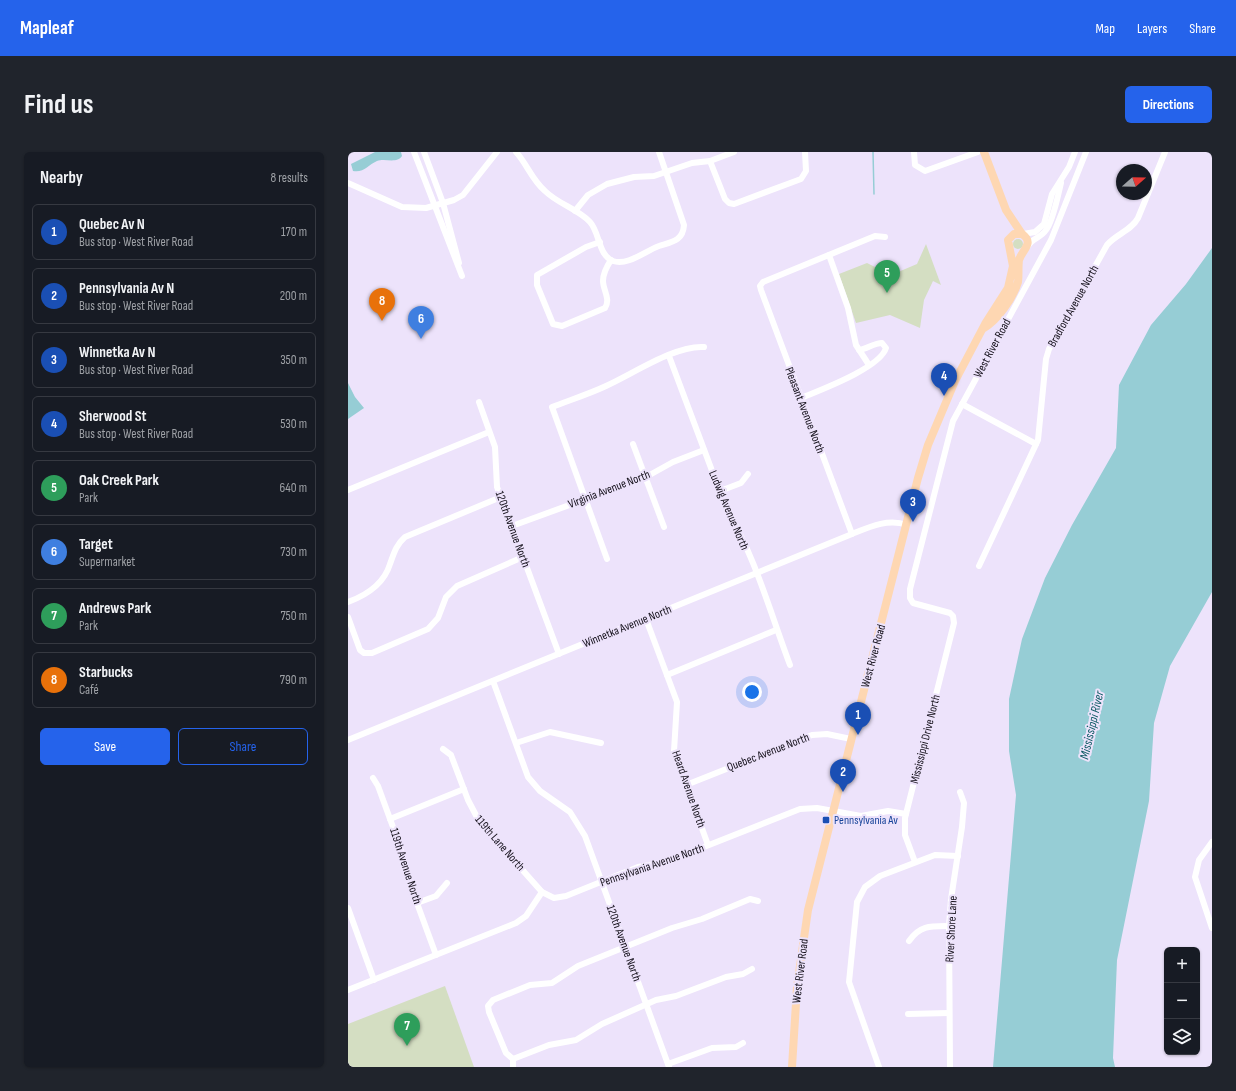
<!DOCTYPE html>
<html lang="en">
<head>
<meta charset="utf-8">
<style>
	body { margin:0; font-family:"Sofia Sans Condensed",sans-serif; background:#20242c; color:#f1f3f6 }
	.controls { position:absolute; right:12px; bottom:12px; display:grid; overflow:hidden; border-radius:6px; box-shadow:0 1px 3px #0004 }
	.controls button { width:36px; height:36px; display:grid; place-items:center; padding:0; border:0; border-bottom:1px solid #363941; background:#171b24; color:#f1f3f6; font:20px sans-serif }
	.compass { position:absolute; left:768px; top:12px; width:36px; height:36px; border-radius:50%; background:#171b24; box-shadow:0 1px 3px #0004; rotate:70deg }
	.you { position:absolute; left:404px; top:540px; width:14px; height:14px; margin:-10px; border:3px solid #fff; border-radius:50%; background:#1a73e8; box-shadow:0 0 0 6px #1a73e833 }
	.badge { display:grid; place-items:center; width:26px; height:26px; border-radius:50%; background:#2563eb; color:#fff; font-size:13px; font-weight:700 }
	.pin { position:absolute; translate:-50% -33px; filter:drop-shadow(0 1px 2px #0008) }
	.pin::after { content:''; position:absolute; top:21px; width:14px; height:12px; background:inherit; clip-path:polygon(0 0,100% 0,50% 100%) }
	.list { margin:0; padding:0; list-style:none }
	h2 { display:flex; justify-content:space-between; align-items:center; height:52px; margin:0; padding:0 16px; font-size:17px }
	h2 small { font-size:13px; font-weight:400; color:#9ea1a6 }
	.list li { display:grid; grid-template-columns:26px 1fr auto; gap:12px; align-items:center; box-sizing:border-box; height:56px; margin:0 8px 8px; padding:0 8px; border:1px solid #363941; border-radius:6px }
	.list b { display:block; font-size:15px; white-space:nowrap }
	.list p { margin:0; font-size:13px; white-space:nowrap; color:#9ea1a6 }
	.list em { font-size:13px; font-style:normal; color:#9ea1a6 }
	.actions { display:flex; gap:8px; padding:12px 16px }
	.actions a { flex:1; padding:9px 0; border:1px solid #2563eb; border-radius:6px; text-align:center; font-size:14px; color:#2563eb }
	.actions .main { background:#2563eb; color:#fff }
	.icon { flex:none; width:22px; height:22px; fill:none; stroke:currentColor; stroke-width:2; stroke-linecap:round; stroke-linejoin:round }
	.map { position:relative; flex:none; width:864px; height:915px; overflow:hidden; border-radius:6px }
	header { display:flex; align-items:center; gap:24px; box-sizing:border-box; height:56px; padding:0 20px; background:#2563eb; color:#fff }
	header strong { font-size:19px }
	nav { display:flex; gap:22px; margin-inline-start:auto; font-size:14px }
	.intro { display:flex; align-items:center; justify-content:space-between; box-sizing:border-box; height:96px; padding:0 24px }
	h1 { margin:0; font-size:28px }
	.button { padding:10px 18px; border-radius:6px; background:#2563eb; color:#fff; font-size:14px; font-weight:700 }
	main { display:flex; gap:24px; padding:0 24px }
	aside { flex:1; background:#171b24; border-radius:6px; box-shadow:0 1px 3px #0004 }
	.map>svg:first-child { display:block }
	.green { fill:#d4dec2 }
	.water { fill:#96cdd5 }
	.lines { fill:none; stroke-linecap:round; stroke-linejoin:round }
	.stream { stroke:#96cdd5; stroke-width:1.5 }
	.minor { stroke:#fff; stroke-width:6 }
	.major { stroke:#fed7b2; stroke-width:8 }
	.transit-dot { fill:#1a4fb4; stroke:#ede3fb; stroke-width:1.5 }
	.labels { text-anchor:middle; stroke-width:4; stroke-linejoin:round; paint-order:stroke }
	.street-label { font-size:12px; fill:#14101a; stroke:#ede3fb }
	.transit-label { font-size:12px; fill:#164399; stroke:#ede3fb; text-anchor:start }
	.water-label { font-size:13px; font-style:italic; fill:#0c5a63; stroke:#ede3fb }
</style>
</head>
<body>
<header>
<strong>Mapleaf</strong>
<nav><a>Map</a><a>Layers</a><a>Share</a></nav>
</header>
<div class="intro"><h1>Find us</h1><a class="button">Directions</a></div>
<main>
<aside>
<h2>Nearby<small>8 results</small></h2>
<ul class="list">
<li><span class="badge" style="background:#1a4fb4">1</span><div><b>Quebec Av N</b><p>Bus stop · West River Road</p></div><em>170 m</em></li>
<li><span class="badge" style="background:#1a4fb4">2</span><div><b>Pennsylvania Av N</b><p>Bus stop · West River Road</p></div><em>200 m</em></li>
<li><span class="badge" style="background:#1a4fb4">3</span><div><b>Winnetka Av N</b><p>Bus stop · West River Road</p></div><em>350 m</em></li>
<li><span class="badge" style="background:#1a4fb4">4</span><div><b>Sherwood St</b><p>Bus stop · West River Road</p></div><em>530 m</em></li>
<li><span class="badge" style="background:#2e9e5b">5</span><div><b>Oak Creek Park</b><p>Park</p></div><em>640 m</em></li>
<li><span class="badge" style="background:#3f7fe0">6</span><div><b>Target</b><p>Supermarket</p></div><em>730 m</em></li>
<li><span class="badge" style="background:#2e9e5b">7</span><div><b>Andrews Park</b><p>Park</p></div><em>750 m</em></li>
<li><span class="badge" style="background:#e8710a">8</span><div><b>Starbucks</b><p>Café</p></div><em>790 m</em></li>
</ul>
<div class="actions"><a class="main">Save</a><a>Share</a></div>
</aside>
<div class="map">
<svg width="864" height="915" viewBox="0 0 864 915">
	<rect width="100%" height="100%" fill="#ede3fb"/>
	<g class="green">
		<circle cx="670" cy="92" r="5"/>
		<path d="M578,92L593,133L585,129L576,148L572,176L542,163L508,171L491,122L519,111L543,123L569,112Z"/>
		<path d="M97,834L126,915H0V872Z"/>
	</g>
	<g class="water">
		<path d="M27,0H53L54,4C49,12 37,6 29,9C20,13 16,21 5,19L3,12Z"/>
		<path d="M864,96V440L822,514L806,571L801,649L769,808L765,906L767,915H645L668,643L661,599V547L674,487L697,426L724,373L768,296L771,233L803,173L838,132Z"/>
		<path d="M0,231L7,245L16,256L0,267Z"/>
	</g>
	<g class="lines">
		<path class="stream" d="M525,0L526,42"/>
		<g class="minor">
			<path d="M66,0L114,124"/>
			<path d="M76,0L95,51L111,111"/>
			<path d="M168,0C179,12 184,28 197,39C210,52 230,57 242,70C252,81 250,103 265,109C280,114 297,99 311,94C324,90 335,89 336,73L311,0"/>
			<path d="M566,0L567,13L577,19L630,0"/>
			<path d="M362,9L377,47L381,51L386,52L453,27L458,19L457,0"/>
			<path d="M0,31L54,55L78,56L106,48L115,43L149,0"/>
			<path d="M227,59L240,43L259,32L286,25L306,24L344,11L362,9L386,0"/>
			<path d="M675,82L687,80L696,72L704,42L721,15L727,0"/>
			<path d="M252,90L238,95L189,123V133L205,172L214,174L257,156C263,147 255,138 255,129C255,121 259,114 263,108"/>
			<path d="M680,94C684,86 693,86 698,78C705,70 710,43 713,31"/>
			<path d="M481,103L500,156L508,193L521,213"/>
			<path d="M321,204L378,356C407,404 422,460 442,513"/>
			<path d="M453,246C472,238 532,216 538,196L534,191C526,191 519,197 511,198"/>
			<path d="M131,250L147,295L149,335L211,502"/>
			<path d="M614,252L688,292"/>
			<path d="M285,292L316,375"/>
			<path d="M0,338L141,280"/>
			<path d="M372,339L393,331L400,322"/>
			<path d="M164,374L298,325L325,310L356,298"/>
			<path d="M504,382L413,138L412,134L415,130L527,84L537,85"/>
			<path d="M259,407L204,255C222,248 241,242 258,234C285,222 327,193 356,195"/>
			<path d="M631,414L690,288L698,207L701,197L759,93C768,82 783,79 790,66L817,0"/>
			<path d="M0,450C19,443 36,432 42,412C46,401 48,393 57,385L153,345"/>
			<path d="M0,465L12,498L16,501H24L80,477L90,466L98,445L109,434L175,405"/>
			<path d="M298,467L329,550L326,599L360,693"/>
			<path d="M319,523L428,478"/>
			<path d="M145,529L180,625L192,639L222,660L237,684L321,915"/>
			<path d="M0,588L504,382C521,375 540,366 559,373"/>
			<path d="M168,591L202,580L253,591"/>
			<path d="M95,597L103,603L120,648L131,669L194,740L206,746L218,744L290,715L318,710L452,657L469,656L513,664L540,659L558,662"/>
			<path d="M25,626L30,634L53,697L55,713L88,803"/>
			<path d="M338,633L464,583L479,582L503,587"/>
			<path d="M42,667L116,637"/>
			<path d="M864,690L851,708L847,725L864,776"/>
			<path d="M567,710L557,683V666L606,471L605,464L602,461L565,451L562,446V437L605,269L703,88L738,0"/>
			<path d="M69,751L88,744L99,731"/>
			<path d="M0,756L26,828"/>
			<path d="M561,789C572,773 583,774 601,774"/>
			<path d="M0,838L168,771L178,764L194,740"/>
			<path d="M560,862L601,861"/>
			<path d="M165,907L201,893L228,888L254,872L308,848L328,844L378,825L395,822L404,817"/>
			<path d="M320,912L364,896L388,895L395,891"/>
			<path d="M165,915V907L158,901L141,860L140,854L145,848L182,833L204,831L230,814L324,776L354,767L402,747L410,749"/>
			<path d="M531,915L501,830L509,750L517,735L532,724L587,703L610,704"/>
			<path d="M602,915L601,774L603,747L614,675L616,651L612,640"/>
		</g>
		<g class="major">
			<path d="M636,0L658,58L674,82"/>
			<path d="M444,915L449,835L460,758L570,326L580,293L607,229L637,172L660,136L665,114L660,88L666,82H674C687,91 674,98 671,108C670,115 671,123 670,130C665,146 650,168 636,176"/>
		</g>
	</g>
	<rect class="transit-dot" x="474" y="664" width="8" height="8" rx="2"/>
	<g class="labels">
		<g class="street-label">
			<text transform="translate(725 154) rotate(-61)" y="4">Bradford Avenue North</text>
			<text transform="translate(644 196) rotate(-62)" y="4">West River Road</text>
			<text transform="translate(457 258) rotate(69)" y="4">Pleasant Avenue North</text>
			<text transform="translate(261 337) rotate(-21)" y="4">Virginia Avenue North</text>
			<text transform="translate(381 358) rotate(67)" y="4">Ludwig Avenue North</text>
			<text transform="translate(165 377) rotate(70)" y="4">120th Avenue North</text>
			<text transform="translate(279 474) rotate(-22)" y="4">Winnetka Avenue North</text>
			<text transform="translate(525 504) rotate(-75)" y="4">West River Road</text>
			<text transform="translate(577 587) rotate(-76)" y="4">Mississippi Drive North</text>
			<text transform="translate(420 600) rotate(-21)" y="4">Quebec Avenue North</text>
			<text transform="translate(341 637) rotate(71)" y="4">Heard Avenue North</text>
			<text transform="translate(152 691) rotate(49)" y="4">119th Lane North</text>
			<text transform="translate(304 713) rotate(-19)" y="4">Pennsylvania Avenue North</text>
			<text transform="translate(58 714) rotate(72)" y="4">119th Avenue North</text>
			<text transform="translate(603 777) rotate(-87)" y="4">River Shore Lane</text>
			<text transform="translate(276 791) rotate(70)" y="4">120th Avenue North</text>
			<text transform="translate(452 819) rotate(-83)" y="4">West River Road</text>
		</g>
		<g class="transit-label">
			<text x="486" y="672">Pennsylvania Av</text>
		</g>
		<g class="water-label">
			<text transform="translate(743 573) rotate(-77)" y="5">Mississippi River</text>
		</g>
	</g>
</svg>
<div class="controls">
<button>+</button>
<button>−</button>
<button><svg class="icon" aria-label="layers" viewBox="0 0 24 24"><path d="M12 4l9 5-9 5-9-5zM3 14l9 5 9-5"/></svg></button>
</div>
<svg class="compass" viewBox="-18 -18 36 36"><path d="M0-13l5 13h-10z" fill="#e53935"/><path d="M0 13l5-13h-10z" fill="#9ea1a6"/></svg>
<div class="you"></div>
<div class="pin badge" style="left:510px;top:583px;background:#1a4fb4">1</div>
<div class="pin badge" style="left:495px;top:640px;background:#1a4fb4">2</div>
<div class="pin badge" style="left:565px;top:370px;background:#1a4fb4">3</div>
<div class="pin badge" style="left:596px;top:244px;background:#1a4fb4">4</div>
<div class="pin badge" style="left:539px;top:141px;background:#2e9e5b">5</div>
<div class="pin badge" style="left:73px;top:187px;background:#3f7fe0">6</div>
<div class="pin badge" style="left:59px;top:894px;background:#2e9e5b">7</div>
<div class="pin badge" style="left:34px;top:169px;background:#e8710a">8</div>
</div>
</main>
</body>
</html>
